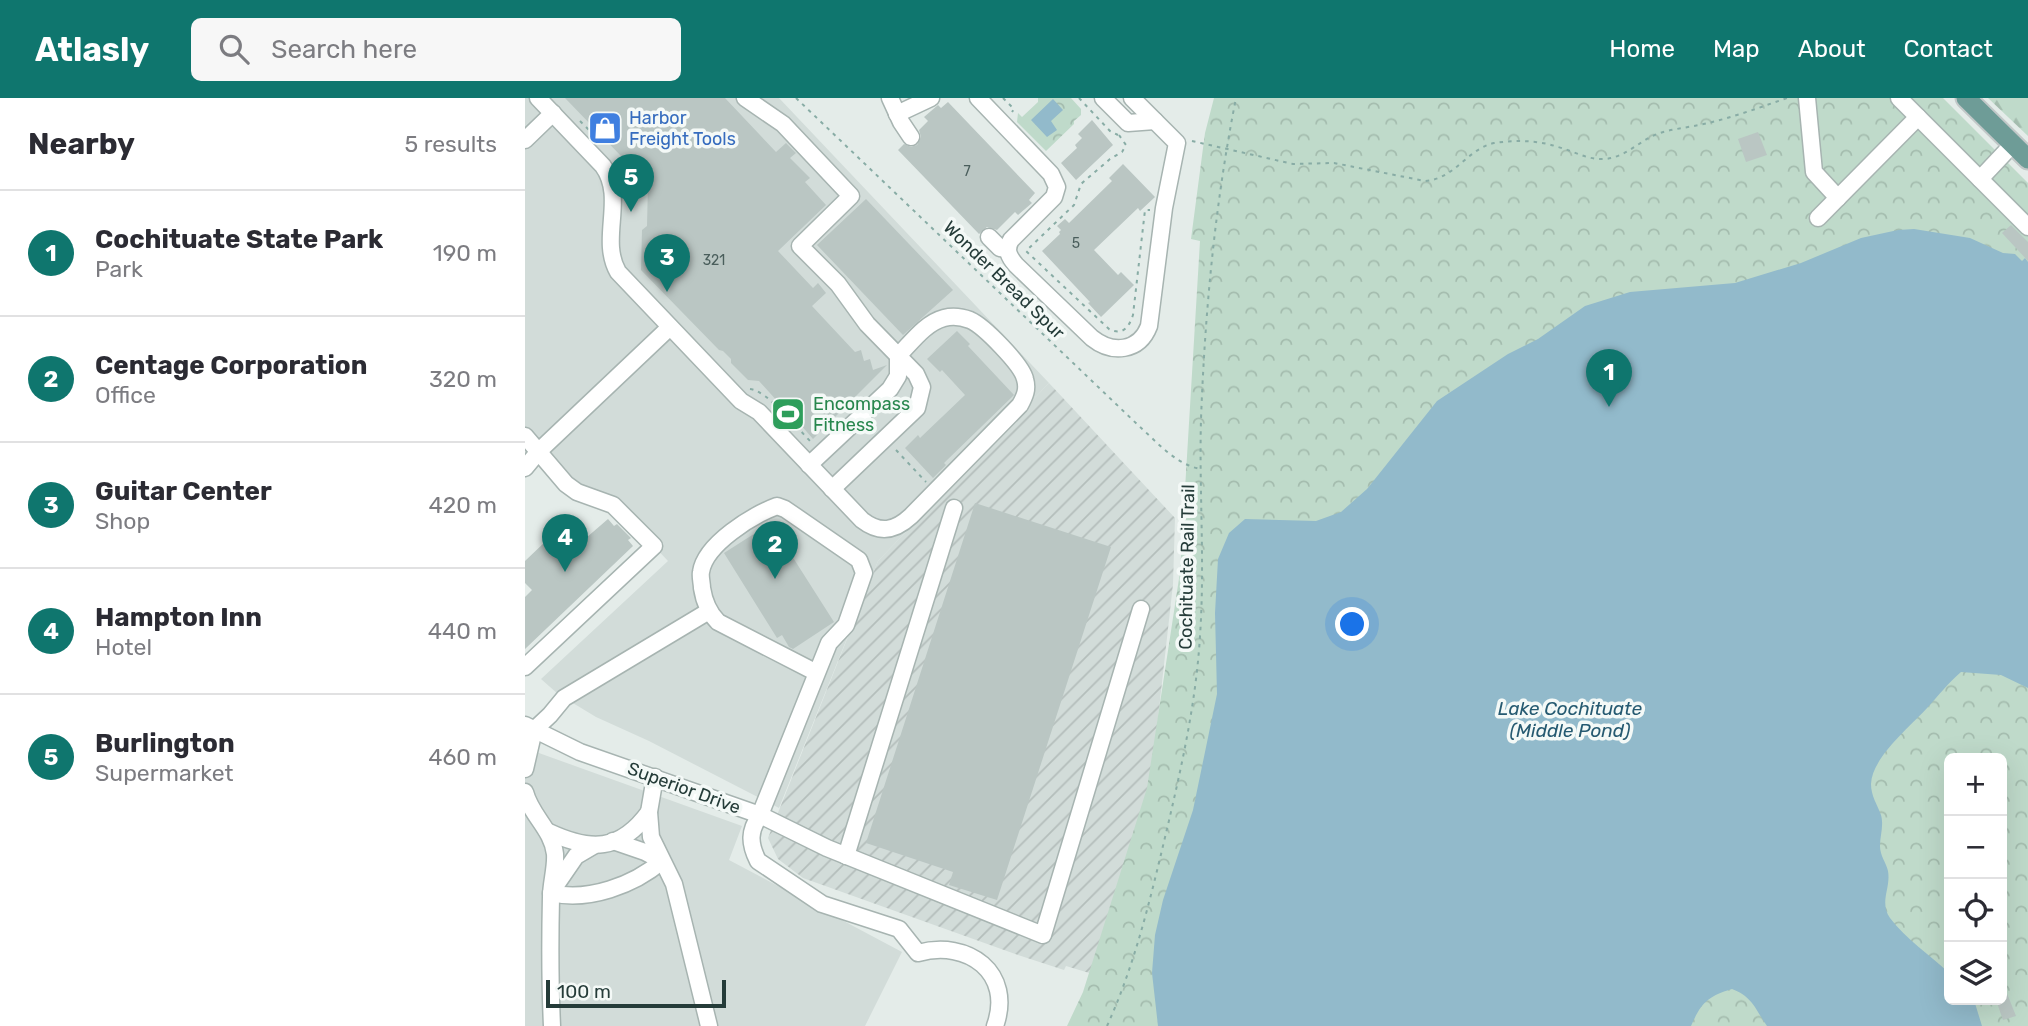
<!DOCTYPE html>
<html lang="en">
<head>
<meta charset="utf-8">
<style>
	body { margin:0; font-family:Rubik,sans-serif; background:#f7f7f7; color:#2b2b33 }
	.controls { position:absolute; right:21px; bottom:21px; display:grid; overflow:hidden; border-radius:10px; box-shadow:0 7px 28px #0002 }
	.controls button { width:63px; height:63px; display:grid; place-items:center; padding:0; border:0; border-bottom:2px solid #e1e1e2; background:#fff; color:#2b2b33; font:35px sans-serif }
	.scale { position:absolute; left:21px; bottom:18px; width:180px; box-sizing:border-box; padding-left:7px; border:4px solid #253c39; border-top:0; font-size:19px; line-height:24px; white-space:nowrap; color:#253c39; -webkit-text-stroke:5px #f4f9f7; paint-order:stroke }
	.you { position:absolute; left:828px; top:527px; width:24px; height:24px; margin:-18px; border:5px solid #fff; border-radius:50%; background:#1a73e8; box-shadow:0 0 0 10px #1a73e833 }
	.badge { display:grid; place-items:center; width:46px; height:46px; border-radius:50%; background:#0f766e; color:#fff; font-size:23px; font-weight:700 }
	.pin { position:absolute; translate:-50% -58px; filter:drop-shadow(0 2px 4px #0008) }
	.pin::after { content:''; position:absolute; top:37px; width:24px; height:21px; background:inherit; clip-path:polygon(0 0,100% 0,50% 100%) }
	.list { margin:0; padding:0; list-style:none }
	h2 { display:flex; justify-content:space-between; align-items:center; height:91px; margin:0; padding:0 28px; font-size:30px }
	h2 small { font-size:23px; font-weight:400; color:#7c7c81 }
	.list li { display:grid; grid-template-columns:46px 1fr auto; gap:21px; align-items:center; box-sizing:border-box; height:126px; padding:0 28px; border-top:2px solid #e1e1e2 }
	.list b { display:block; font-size:26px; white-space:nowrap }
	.list p { margin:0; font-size:23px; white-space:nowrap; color:#7c7c81 }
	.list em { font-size:23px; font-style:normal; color:#7c7c81 }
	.icon { flex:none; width:38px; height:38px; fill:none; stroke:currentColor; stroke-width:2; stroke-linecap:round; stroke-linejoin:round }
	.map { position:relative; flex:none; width:1503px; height:928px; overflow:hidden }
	header { display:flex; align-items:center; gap:42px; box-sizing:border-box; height:98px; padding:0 35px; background:#0f766e; color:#fff }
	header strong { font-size:33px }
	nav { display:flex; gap:38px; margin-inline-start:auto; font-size:24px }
	.search { width:490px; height:63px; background:#f7f7f7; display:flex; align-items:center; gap:18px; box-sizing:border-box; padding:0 24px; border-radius:10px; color:#7c7c81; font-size:26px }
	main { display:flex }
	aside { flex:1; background:#fff }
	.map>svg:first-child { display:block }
	.built { fill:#d2dcd9 }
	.industrial { fill:url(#industrial-furrows) }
	.forest { fill:url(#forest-firs) }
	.park { fill:url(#park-crowns); fill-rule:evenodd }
	.water { fill:#92bacb }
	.building { fill:#bac6c3 }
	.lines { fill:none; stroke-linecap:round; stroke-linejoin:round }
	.minor-casing { stroke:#a7b4b1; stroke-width:19 }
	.major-casing { stroke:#c2c8c8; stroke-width:23 }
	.path { stroke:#88aca5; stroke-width:2; stroke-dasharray:3.5 5; stroke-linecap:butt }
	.minor { stroke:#fff; stroke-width:16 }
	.major { stroke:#6e9c97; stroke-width:19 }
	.labels { text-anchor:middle; stroke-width:7; stroke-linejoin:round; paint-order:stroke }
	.number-label { font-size:14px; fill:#4a5e5c }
	.shop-label { font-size:18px; fill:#366cbe; stroke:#f4f9f7; text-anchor:start }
	.street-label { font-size:18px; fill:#253c39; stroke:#f4f9f7 }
	.leisure-label { font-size:18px; fill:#27864d; stroke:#f4f9f7; text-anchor:start }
	.water-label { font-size:19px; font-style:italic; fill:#265a71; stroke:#f4f9f7 }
</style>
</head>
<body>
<header>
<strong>Atlasly</strong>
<div class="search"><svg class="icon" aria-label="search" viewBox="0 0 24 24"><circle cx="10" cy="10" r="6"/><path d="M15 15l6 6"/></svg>Search here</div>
<nav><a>Home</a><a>Map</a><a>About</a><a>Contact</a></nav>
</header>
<main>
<aside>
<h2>Nearby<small>5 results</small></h2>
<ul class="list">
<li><span class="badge">1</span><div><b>Cochituate State Park</b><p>Park</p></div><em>190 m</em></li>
<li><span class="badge">2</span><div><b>Centage Corporation</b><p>Office</p></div><em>320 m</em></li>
<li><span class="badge">3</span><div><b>Guitar Center</b><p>Shop</p></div><em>420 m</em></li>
<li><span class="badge">4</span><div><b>Hampton Inn</b><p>Hotel</p></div><em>440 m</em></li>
<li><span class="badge">5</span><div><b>Burlington</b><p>Supermarket</p></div><em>460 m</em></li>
</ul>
</aside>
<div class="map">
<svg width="1503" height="928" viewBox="0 0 1503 928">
	<defs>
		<pattern id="industrial-furrows" width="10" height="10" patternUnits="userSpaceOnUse" patternTransform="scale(1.75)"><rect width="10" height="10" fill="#d2dcd9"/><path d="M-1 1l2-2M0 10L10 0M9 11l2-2" fill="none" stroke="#b4bebb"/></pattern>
		<pattern id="forest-firs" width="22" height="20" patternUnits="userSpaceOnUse" patternTransform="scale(1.75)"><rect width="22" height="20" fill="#bfdaca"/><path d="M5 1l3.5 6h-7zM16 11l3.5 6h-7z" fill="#a4bcae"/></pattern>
		<pattern id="park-crowns" width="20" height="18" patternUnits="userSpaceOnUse" patternTransform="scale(1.75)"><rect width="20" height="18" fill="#bfdaca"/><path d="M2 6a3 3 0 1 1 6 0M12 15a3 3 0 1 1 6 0" fill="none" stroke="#a4bcae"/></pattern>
	</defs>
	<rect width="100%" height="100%" fill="#e4ece9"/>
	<g class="built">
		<path d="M0,0H254L524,285L353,463L254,710L124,643L71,619L33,596L16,581L143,463L94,411L61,396L14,354L0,370Z"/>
		<path d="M0,650L217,728L204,762L377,854L340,928H0Z"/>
	</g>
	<path class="industrial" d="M524,285L650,420L648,486L628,665L608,762L571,877L541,868L539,872L493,857L278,780L253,761L243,740L353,463Z"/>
	<path class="forest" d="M1463,0H1503V38Z"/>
	<g class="park">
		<path d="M513,0H546L556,11V17L549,23V26L521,53L492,24L493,15L497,19L513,4Z"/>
		<path d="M689,0H1418L1503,85V928H542L558,894L622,690L655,474L675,143L666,141L680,35ZM1424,660H1477V902H1424Z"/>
	</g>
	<g class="water">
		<path d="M528,1L538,12L526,23L532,32L522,39L506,22Z"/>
		<path d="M1373,132L1389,131L1445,140L1478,155L1490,156L1497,163L1500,160L1503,164V590L1476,577L1436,574C1423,585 1414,597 1403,609C1386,628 1347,659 1346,686C1346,698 1352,706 1356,717C1359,728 1355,737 1355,748C1355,758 1361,764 1363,773C1366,790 1354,804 1365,820C1381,841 1405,857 1424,875V902H1449L1457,928H1242C1231,912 1227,898 1207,891C1183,898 1176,905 1166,928H633L627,875L630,837L638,802L668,712L692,596L690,515L693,461L704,435L720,421L791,423L816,414L842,391L912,303L983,256L1013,241L1060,208L1105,194L1210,185L1276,165L1336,140Z"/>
	</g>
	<g class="building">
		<path d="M40,0H200L251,54L261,45L271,55L265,60L285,80L280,84L301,107L253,153L288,190L293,185L301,195L287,208L330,254L336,252L339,263L345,261L348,272L362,267L288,341L275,326L270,331L249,310L254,305L234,283L223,282L206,265V261L198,253L194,252L116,172L117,132L122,128L123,86Z"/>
		<path d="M423,4L510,95L504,102L507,105L493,117L490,114L472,132L462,129L454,136L373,52L379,46L386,49L392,47L396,39L394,32L403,23L399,19L413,7L416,10Z"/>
		<path d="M567,22L588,47L551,82L536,65L552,50L550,47L557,40L553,36Z"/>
		<path d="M1233,34L1242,57L1221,64L1213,41Z"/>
		<path d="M598,66L630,99L615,113L613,110L569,152L593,177L596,174L609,187L576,219L563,205L565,204L517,153L535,136L534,134L536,132L532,128L540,121L544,125L587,83L584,80Z"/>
		<path d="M341,101L428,192L378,237L292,147Z"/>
		<path d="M1486,127L1503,144V163L1477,135Z"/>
		<path d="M432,233L445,246L443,248L489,297L419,365L421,367L408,380L380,350L393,337L395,340L440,297L417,272L415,274L402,261Z"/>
		<path d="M450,405L586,449L472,802L424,787L428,774L341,745Z"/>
		<path d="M83,421L89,428L92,426L106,440L103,442L108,448L0,551V499L7,492L0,485V463L43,422L61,440Z"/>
		<path d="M246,425L309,524L268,551L264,549L257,537L252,540L199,455Z"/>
		<path d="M1477,883L1491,918L1478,922L1471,902H1477Z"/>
	</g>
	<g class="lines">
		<g class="minor-casing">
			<g id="minor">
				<path d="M13,0L78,68C101,100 74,141 93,174L216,303L234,314L337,422C355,436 370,433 386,418L495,307C500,298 503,291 500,281C497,267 459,228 445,222C437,219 427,218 419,220C400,225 386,245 373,258"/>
				<path d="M220,0L258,26L326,98L275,148L313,186L342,226L391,276L397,289L392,310L307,391"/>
				<path d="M365,0L376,24L386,39"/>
				<path d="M453,0L526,76L532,89L529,99L486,142C480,152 484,159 491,167L567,240C587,256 614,254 624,228L639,110L652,45L607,0"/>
				<path d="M578,0L603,25L630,23"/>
				<path d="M1282,0L1289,74L1313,100"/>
				<path d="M1374,0L1503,129"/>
				<path d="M372,16L406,0"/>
				<path d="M0,42L28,15"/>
				<path d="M1455,81L1488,46"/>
				<path d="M1293,120L1393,19"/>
				<path d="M464,139L475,150L482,151"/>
				<path d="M0,338L41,386L52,394L88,407L129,448L0,569"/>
				<path d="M284,367L365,291L373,278V258"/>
				<path d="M0,370L14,353L145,229"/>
				<path d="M292,575L193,524C183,514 179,503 177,490C177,485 175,479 176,474C180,446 228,417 252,408L260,411L334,462L339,475L321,527L304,545L235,717C224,733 224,745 233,763L297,806L374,831L393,855C443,841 489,875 470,928"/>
				<path d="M0,627L55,654L235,717L302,750L518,837L616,511"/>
				<path d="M9,632L25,617L39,600L184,513"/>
				<path d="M0,671L9,632"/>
				<path d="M130,679L124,714L126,739L149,786L184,928"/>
				<path d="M0,694C6,718 27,731 30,756C31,770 26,785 26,799C25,842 25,885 27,928"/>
				<path d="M24,734C65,753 95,754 124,714"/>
				<path d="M88,743L120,754L137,763"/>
				<path d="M321,758L429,410"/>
				<path d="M29,790L51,758L68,748"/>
				<path d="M26,795C63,804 109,787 137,763"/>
			</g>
		</g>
		<g class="major-casing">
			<path id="major" d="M1441,0L1503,61"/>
		</g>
		<g class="path">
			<path d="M271,0L614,328C632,344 651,367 676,371"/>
			<path d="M478,0L489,11L487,14"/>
			<path d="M554,0L585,33L593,37"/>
			<path d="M55,23L73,41"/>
			<path d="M594,37L601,47L597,54L585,61L556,86L549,107L501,153L584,231C598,238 604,229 608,217L620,112H625"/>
			<path d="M667,43L768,66L809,65L900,83C930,81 942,51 969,45C990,42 1013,42 1033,49C1049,53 1062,62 1079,61C1100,60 1114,43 1132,36C1146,31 1160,30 1174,27C1204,21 1233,10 1262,0"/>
			<path d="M225,291C243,293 273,331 286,344"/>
			<path d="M371,352L401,384"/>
			<path d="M582,928C611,864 626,798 642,731C657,667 671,604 675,538C680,465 674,393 676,321C680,213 690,106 711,0"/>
		</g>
		<use href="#minor" class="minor"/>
		<use href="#major" class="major"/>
	</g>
	<defs>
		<g id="shop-square" transform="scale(1.75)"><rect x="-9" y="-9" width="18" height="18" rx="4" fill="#3f7fe0" stroke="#f4f9f7"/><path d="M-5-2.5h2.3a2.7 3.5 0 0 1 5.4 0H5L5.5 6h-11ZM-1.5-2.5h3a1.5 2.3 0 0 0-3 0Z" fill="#fff"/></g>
		<g id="stadium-square" transform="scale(1.75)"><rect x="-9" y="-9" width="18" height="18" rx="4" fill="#2e9e5b" stroke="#f4f9f7"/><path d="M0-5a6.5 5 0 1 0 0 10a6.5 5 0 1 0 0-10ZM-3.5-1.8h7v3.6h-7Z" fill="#fff"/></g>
	</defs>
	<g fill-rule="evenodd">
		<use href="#shop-square" x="80" y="30"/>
		<use href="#stadium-square" x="263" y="316"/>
	</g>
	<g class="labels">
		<g class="number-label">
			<text x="442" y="78">7</text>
			<text x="551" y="150">5</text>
			<text x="189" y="167">321</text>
		</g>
		<g class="shop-label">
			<text x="104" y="26">Harbor<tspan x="104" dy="21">Freight Tools</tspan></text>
		</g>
		<g class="street-label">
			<text transform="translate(479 182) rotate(44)" y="6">Wonder Bread Spur</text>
			<text transform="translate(662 469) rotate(-89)" y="6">Cochituate Rail Trail</text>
			<text transform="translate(159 690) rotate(20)" y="6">Superior Drive</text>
		</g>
		<g class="leisure-label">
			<text x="288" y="312">Encompass<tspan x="288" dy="21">Fitness</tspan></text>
		</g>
		<g class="water-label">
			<text x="1045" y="617">Lake Cochituate<tspan x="1045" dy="22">(Middle Pond)</tspan></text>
		</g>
	</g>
</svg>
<div class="controls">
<button>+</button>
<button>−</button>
<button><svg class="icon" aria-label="locate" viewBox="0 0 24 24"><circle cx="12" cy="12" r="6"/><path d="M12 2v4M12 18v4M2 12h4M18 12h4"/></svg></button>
<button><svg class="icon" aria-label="layers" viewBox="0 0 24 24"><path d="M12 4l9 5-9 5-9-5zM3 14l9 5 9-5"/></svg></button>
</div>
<div class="scale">100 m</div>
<div class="you"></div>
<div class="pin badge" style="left:1084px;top:309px">1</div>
<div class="pin badge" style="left:250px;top:481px">2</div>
<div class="pin badge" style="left:142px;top:194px">3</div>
<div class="pin badge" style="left:40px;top:474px">4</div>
<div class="pin badge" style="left:106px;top:114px">5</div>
</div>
</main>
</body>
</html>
